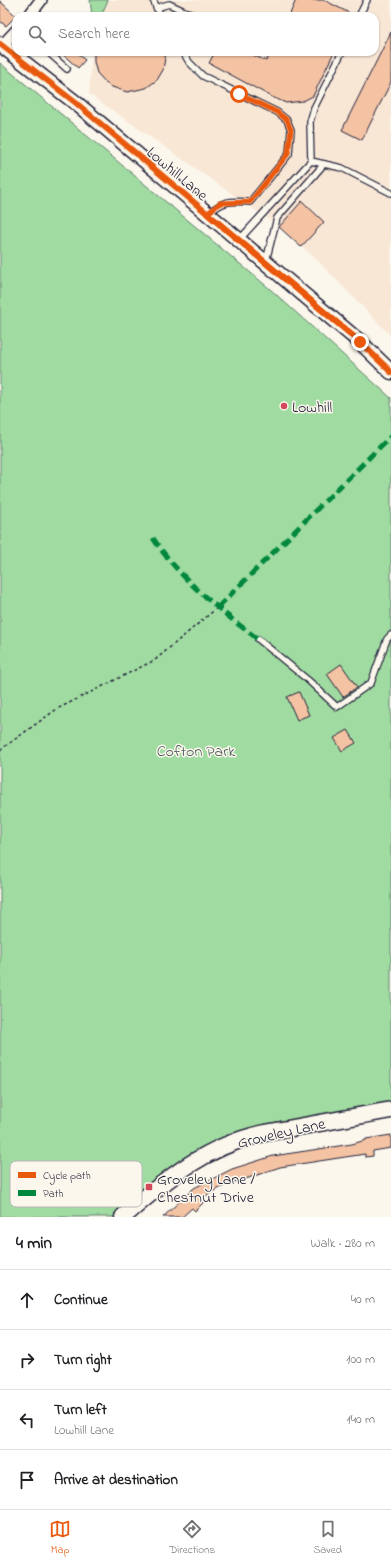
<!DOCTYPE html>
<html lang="en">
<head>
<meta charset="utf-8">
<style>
	body { margin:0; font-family:"Indie Flower",sans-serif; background:#f2f2f2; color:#202124 }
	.stop { position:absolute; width:12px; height:12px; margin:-9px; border:3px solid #ea580c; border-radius:50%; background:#fff }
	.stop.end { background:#ea580c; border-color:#fff; box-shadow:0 1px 4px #0008 }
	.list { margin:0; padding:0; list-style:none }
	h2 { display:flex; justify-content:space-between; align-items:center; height:52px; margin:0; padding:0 16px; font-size:17px }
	h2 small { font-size:13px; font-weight:400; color:#757577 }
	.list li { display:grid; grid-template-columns:26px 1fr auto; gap:12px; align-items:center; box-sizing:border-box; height:60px; padding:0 16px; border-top:1px solid #e0e0e0 }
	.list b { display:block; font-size:15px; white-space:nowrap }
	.list p { margin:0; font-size:13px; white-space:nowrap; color:#757577 }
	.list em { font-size:13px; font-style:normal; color:#757577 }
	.icon { flex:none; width:22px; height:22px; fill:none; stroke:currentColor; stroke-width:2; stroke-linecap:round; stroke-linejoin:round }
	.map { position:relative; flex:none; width:391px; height:1217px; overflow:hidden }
	.search { position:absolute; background:#fff; box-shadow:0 1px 3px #0004; left:12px; right:12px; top:12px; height:44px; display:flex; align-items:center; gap:10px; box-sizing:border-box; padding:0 14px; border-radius:12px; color:#757577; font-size:15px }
	.sheet { height:292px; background:#fff }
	nav { display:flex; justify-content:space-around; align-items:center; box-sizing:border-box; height:56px; border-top:1px solid #e0e0e0; background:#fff; font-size:11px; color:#757577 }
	nav a { display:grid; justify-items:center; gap:2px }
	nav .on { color:#ea580c }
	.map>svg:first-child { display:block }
	.built { fill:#f9e7d6 }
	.green { fill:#a0dba1; stroke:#617e6e }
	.building { fill:#f4c3a4; stroke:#22223b }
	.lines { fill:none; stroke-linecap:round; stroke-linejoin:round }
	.service-casing { stroke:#22223b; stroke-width:8 }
	.minor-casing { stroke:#22223b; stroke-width:14 }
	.tertiary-casing { stroke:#22223b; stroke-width:17 }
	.secondary-casing { stroke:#22223b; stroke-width:19 }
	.path { stroke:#22223b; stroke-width:1.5; stroke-dasharray:3 3; stroke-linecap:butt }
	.service { stroke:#fbf7ec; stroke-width:5.5 }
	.minor { stroke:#fbf7ec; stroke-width:11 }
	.tertiary { stroke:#fbf7ec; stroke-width:14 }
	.secondary { stroke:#fbf7ec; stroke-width:16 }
	.quiet { stroke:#00873e; stroke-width:5; stroke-dasharray:10 5; stroke-linecap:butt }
	.cycleway-casing { stroke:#fbf7ec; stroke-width:8 }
	.cycleway { stroke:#e8590c; stroke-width:6 }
	.route { stroke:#ea580c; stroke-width:5 }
	.poi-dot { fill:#d1495b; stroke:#fbf7ec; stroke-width:1.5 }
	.labels { text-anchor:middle; stroke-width:3; stroke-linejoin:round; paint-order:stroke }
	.street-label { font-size:16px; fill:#22223b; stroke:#fbf7ec }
	.poi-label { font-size:16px; fill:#22223b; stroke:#fbf7ec; text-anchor:start }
	.park-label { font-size:16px; fill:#485a5a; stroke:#fbf7ec }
	.key { fill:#fbf7ec; stroke:#bab7b7; stroke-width:1 }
	.key-label { font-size:11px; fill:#22223b }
</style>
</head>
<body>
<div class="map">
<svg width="391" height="1217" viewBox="0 0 391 1217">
	<rect width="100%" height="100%" fill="#fbf7ec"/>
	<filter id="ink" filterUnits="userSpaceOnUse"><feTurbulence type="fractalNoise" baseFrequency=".025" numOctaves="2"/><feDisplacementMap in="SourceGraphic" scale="8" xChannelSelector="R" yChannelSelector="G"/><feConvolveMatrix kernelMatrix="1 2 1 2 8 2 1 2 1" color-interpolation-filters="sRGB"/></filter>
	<g filter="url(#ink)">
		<path class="built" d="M108,0H391V336L319,262L278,226L89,94L92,52H375V16H101Z"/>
		<g class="green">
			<path d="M90,0H108L101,16H92Z"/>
			<path d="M0,63L270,289L391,398V1102L255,1130L152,1184L114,1217H0Z"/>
		</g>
		<g class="building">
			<path d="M296,0H324L355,16H289Z"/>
			<path d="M0,1L16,16L6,26L0,21Z"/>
			<path d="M391,32V82L362,140L342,130Z"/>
			<path d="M60,52H76L85,60L78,68Z"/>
			<path d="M94,52H166L163,70L157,80L146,88L127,92L109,86L97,73L94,62Z"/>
			<path d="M215,52H247L266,61L271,52H334L313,96L303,101L286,103L272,97L209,63Z"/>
			<path d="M302,201L324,222L301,247L279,227Z"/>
			<path d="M341,664L357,687L343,697L327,674Z"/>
			<path d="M299,692L309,715L297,720L287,697Z"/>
			<path d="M348,730L356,743L342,751L334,738Z"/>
			<path d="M391,1135V1148L373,1151V1156L365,1157V1154L280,1167L237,1182V1181L222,1187L200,1199L203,1203L195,1211L192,1208L182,1217H163L194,1188L232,1169L273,1156L352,1144L366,1140V1139Z"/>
		</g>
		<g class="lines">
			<g class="service-casing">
				<g id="service">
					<path d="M153,0L161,16"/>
					<path d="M156,8L169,4L195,16"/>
					<path d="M359,16L367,0"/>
					<path d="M48,52L67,69"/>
					<path d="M183,52L189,62L203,76L277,112L287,120L291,130L289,154L250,202C228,201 225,200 207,214"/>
					<path d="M342,52L314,108L310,122L311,161L342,168L391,193"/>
					<path d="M239,240L311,161"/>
					<path d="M266,261L277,218L324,164"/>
					<path d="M258,639L309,681L337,707L371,683L387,639L391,635"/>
				</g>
			</g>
			<g class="minor-casing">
				<g id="minor">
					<path d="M29,16L41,0"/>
					<path d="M2,46L16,31"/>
				</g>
			</g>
			<g class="tertiary-casing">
				<path id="tertiary" d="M0,44L76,103L360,342L391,372"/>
			</g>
			<g class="secondary-casing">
				<path id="secondary" d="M123,1217C166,1179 207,1145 265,1133L391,1110"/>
			</g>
			<path class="path" d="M0,750L57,709L155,660L218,607"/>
			<use href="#service" class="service"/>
			<use href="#minor" class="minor"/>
			<use href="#tertiary" class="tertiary"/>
			<use href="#secondary" class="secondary"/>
			<g class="quiet">
				<path d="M153,538C179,578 220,611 258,639"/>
				<path d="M218,607L391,436"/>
			</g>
			<g class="cycleway-casing">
				<path id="cycleway" d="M0,44L76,103L360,342L391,372"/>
			</g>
			<use href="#cycleway" class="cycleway"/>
		</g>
	</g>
	<g class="lines" filter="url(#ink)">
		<path class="route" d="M239,94L277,112L287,120L291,130L288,154L250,202L220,203L207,214L360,342"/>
	</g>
	<g class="poi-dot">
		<circle cx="284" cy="406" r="4"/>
		<rect x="145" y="1183" width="8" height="8" rx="2"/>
	</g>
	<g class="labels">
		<g class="street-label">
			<text transform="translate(178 173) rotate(40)" y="6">Lowhill Lane</text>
			<text transform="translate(281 1132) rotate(-13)" y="6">Groveley Lane</text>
		</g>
		<g class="poi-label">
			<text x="292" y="412">Lowhill</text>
			<text x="157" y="1184">Groveley Lane /<tspan x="157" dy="18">Chestnut Drive</tspan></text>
		</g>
		<g class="park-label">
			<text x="196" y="756">Cofton Park</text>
		</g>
	</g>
	<rect x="10" y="1161" width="132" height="46" rx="6" class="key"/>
	<rect x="18" y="1172" width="18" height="6" fill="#e8590c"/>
	<rect x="18" y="1190" width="18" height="6" fill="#00873e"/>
	<g class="key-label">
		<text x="43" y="1179">Cycle path</text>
		<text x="43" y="1197">Path</text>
	</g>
</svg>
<div class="stop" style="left:239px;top:94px"></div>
<div class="stop end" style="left:360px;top:342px"></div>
<div class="search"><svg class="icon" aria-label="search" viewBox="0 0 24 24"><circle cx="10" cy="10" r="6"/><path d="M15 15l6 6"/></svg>Search here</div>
</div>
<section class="sheet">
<h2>4 min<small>Walk · 280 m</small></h2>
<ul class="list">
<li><svg class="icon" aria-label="ahead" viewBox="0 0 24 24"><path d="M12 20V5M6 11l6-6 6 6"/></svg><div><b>Continue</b></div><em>40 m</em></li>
<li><svg class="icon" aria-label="right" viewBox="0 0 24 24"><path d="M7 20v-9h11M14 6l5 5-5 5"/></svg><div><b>Turn right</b></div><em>100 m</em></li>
<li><svg class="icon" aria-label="left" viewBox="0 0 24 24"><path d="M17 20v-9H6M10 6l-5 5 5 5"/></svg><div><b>Turn left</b><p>Lowhill Lane</p></div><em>140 m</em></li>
<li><svg class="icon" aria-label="arrive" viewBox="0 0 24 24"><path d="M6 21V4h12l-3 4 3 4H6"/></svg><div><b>Arrive at destination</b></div></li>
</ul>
</section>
<nav>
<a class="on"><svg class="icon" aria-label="map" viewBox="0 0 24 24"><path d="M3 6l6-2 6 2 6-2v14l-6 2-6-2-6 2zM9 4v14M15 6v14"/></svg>Map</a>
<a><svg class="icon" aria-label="directions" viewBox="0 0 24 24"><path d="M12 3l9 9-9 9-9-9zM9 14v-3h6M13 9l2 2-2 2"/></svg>Directions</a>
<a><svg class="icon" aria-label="saved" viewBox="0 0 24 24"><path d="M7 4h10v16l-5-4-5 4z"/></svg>Saved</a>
</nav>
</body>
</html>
